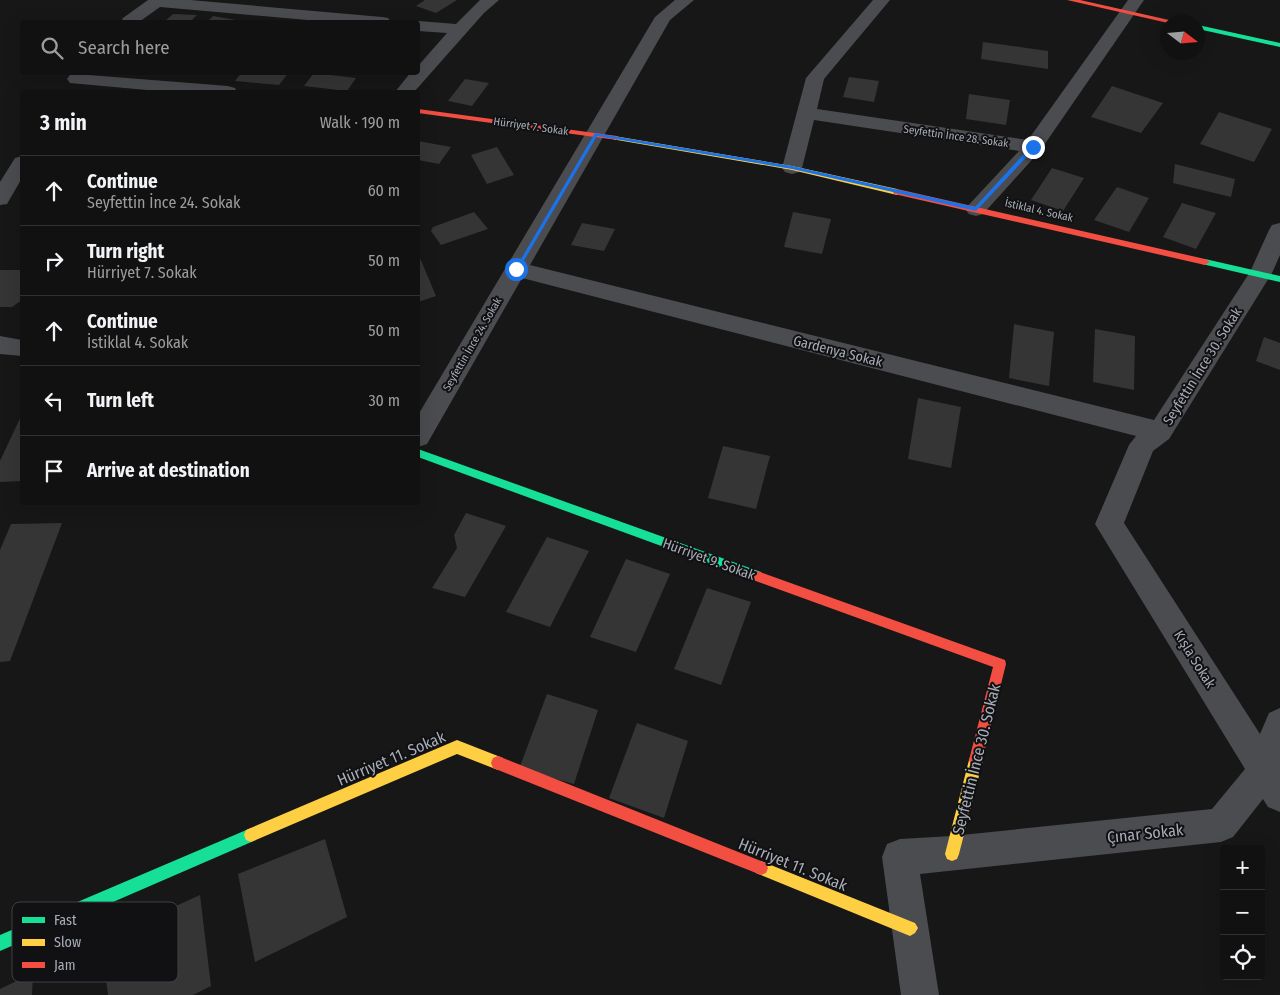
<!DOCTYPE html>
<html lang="en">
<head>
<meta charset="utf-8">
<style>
	body { margin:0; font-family:"Fira Sans Condensed",sans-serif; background:#1a1a1a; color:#f1f3f6 }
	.controls { position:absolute; right:15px; bottom:15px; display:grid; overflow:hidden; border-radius:5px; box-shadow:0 5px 20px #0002 }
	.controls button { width:45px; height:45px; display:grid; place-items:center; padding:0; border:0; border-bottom:1px solid #303131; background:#111; color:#f1f3f6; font:25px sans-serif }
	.compass { position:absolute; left:1160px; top:15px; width:45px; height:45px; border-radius:50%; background:#111; box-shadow:0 5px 20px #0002; rotate:106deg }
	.stop { position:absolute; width:15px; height:15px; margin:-11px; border:4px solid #1a73e8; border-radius:50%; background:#fff }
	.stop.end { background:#1a73e8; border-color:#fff; box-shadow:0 1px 5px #0008 }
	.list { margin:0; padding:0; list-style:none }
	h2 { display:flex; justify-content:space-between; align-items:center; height:65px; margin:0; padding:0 20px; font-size:21px }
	h2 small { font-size:16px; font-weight:400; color:#9c9d9f }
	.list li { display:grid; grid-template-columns:32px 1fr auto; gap:15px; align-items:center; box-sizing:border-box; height:70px; padding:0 20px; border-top:1px solid #303131 }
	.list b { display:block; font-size:19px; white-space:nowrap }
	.list p { margin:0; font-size:16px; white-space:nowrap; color:#9c9d9f }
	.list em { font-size:16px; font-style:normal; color:#9c9d9f }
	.icon { flex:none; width:28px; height:28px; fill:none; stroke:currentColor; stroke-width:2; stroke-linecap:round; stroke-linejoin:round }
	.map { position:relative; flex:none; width:1280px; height:995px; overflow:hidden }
	.search { position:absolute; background:#111; box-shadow:0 5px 20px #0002; left:20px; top:20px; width:400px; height:55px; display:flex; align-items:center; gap:12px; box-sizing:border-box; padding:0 18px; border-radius:5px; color:#9c9d9f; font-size:19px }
	.panel { position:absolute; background:#111; box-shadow:0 5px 20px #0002; left:20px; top:90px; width:400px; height:415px; border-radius:5px }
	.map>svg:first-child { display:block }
	.building { fill:#353536 }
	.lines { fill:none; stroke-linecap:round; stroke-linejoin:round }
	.street { fill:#4b4c50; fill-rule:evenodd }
	.fast { fill:#16e098; fill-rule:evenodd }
	.slow { fill:#ffcf43; fill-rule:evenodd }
	.jam { fill:#f24e42; fill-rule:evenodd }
	.route { fill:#1a73e8 }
	.labels { text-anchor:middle; stroke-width:4; stroke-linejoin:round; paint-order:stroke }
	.far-street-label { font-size:11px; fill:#a8adb8; stroke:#111113 }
	.street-label { font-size:14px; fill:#a8adb8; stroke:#111113 }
	.near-street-label { font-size:16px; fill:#a8adb8; stroke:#111113 }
	.key { fill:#111113; stroke:#3e4045; stroke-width:1 }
	.key-label { font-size:14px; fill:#a8adb8 }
</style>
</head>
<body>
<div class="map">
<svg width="1280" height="995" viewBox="0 0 1280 995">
	<rect width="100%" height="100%" fill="#171717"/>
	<g class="building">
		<path d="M425,0H457L436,13L416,6Z"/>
		<path d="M173,14L197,15L190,22H164Z"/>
		<path d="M213,16L236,20L233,22H207Z"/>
		<path d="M983,42L1048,51V69L981,59Z"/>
		<path d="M242,72H289L279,85L235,81Z"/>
		<path d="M314,73L356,78L347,91L304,86Z"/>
		<path d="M849,77L879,81L874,102L843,97Z"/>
		<path d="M465,79L489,83L472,106L448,101Z"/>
		<path d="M1112,86L1163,103L1141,133L1091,117Z"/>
		<path d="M969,94L1010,100L1006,125L966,119Z"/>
		<path d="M1219,112L1272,129L1254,162L1200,144Z"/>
		<path d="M418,141L451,147L439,164L418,160Z"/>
		<path d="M497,147L514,175L487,184L471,155Z"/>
		<path d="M1175,164L1235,179L1231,197L1173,183Z"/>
		<path d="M1052,168L1084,178L1063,211L1031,200Z"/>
		<path d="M1117,187L1149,198L1129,232L1094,220Z"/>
		<path d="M1182,203L1216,213L1196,249L1163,237Z"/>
		<path d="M474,212L488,229L441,245L431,231L433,227Z"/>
		<path d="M793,212L831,219L822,254L784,247Z"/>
		<path d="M582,223L615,229L604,251L571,245Z"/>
		<path d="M420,258L436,296L418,302V259Z"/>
		<path d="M0,270H22V300L12,307H0Z"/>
		<path d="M1014,324L1054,332L1049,386L1009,378Z"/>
		<path d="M1095,329L1135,336L1134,390L1093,382Z"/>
		<path d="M1264,337L1280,343V370L1256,361Z"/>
		<path d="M918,398L961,407L951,468L908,459Z"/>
		<path d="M22,414V481L0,482V461Z"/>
		<path d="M723,446L770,456L756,509L708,498Z"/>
		<path d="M466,513L506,526L465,597L432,588L457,548L454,535Z"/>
		<path d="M62,523L10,661L0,662V550L11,524Z"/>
		<path d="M547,537L589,551L550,627L506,612Z"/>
		<path d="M626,559L670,574L636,652L590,637Z"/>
		<path d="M707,588L751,602L721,685L674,669Z"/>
		<path d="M547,694L598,710L574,784L519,769Z"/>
		<path d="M637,723L688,741L664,818L609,798Z"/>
		<path d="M325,839L347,917L255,962L238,874Z"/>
		<path d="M200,895L211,986L193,995H108L101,940Z"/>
		<path d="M33,973L32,995H0V989Z"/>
	</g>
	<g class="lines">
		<g class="street">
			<path d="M148,0H190L382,17L388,18L391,22H330L160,7L139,22H121L123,18Z"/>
			<path d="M480,0H499L484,13L414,92H395L411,72H418V66L447,33L418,31V22H412L418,21L456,24Z"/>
			<path d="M675,0H694L670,20L530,265L1154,420L1250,272L1269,230L1272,225L1280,223V255L1272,273L1169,439L1153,451L1124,523L1260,734L1269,713L1280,708V812L1268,807L1263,799L1233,837L1221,842L920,874L939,995H901L882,857L887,844L900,839L952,836L1212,809L1245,769L1095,524L1129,445L1136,436L522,278L427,444L418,447V415L655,17Z"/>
			<path d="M873,0H890L824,79L817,109L1028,140L1128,0H1144L1040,151L983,214L976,216L969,214L965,209L1019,151L814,120L802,168L799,172L792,174L785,172L782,168L806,78Z"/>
			<path d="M76,74L228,86L235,88L237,92H169L70,83L67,79L70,75Z"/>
			<path d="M22,156V178L7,204L0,205V182L15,158Z"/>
			<path d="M0,336L22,340V356L0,354Z"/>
		</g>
		<g class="fast">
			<path d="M1198,25L1280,43V47L1198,29Z"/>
			<path d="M1205,259L1280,276V282L1202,264L1200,262Z"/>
			<path d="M418,449L761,572L763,576L761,580L757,581L418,457Z"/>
			<path d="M251,828L256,830L258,835L256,840L0,951V935Z"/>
		</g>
		<g class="slow">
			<path d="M614,136L792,166L897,189L901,192L897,195L792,170L617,140H614Z"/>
			<path d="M457,740L503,758L505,763L503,768L498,770L457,754L251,842L246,840L244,835L246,830Z"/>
			<path d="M976,753L981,755L983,760L959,854L957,859L952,861L947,859L945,854L969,760L971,755Z"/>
			<path d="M761,861L915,923L918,928L915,933L910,936L756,873L754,868L756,863Z"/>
		</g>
		<g class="jam">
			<path d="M1067,0H1080L1178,22L1168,23Z"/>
			<path d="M418,109L617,136L621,138L617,140L418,113Z"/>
			<path d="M897,189L1205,259L1210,262L1205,265L894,194L893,192Z"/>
			<path d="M757,571L1005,660L1006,664L981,765L976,767L971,765L969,760L993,667L753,580L751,576L753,572Z"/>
			<path d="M498,756L766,863L768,868L766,873L761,875L493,768L491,763L493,758Z"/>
		</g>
	</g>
	<path class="route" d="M595,133L792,166L975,207L1031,146L1036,147L976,211L792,169L597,136L519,269L514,271Z"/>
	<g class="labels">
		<g class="far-street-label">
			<text transform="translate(531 126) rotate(8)" y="4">Hürriyet 7. Sokak</text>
			<text transform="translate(956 136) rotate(8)" y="4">Seyfettin İnce 28. Sokak</text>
			<text transform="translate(1039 210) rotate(13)" y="4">İstiklal 4. Sokak</text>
			<text transform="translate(472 344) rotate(-60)" y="4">Seyfettin İnce 24. Sokak</text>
		</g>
		<g class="street-label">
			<text transform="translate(838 351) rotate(14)" y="5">Gardenya Sokak</text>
			<text transform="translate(1202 366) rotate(-58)" y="5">Seyfettin İnce 30. Sokak</text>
			<text transform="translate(709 559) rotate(20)" y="5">Hürriyet 9. Sokak</text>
			<text transform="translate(1195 659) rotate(58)" y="5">Kışla Sokak</text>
		</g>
		<g class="near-street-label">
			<text transform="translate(391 758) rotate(-23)" y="6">Hürriyet 11. Sokak</text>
			<text transform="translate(976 759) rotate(-76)" y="6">Seyfettin İnce 30. Sokak</text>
			<text transform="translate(1145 833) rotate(-6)" y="6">Çınar Sokak</text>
			<text transform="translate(793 864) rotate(22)" y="6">Hürriyet 11. Sokak</text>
		</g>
	</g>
	<rect x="12" y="902" width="166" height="80" rx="8" class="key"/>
	<rect x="22" y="917" width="23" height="6" fill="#16e098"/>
	<rect x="22" y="939" width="23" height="7" fill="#ffcf43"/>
	<rect x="22" y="962" width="23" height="6" fill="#f24e42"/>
	<g class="key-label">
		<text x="54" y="925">Fast</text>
		<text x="54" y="947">Slow</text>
		<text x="54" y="970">Jam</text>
	</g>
</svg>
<div class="controls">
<button>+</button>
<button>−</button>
<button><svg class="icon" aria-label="locate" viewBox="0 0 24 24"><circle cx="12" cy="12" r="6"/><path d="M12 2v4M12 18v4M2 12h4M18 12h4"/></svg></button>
</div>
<svg class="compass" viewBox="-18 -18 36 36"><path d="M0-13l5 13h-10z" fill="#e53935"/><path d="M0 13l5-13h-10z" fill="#9c9d9f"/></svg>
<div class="stop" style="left:516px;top:269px"></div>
<div class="stop end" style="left:1033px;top:147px"></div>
<div class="search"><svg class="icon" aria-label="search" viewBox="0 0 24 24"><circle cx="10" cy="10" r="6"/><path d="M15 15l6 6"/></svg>Search here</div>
<section class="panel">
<h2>3 min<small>Walk · 190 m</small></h2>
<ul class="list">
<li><svg class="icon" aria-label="ahead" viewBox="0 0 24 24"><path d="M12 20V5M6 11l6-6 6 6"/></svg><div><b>Continue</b><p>Seyfettin İnce 24. Sokak</p></div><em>60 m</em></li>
<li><svg class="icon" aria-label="right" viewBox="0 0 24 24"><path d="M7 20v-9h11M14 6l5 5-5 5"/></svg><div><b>Turn right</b><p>Hürriyet 7. Sokak</p></div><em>50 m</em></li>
<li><svg class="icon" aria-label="ahead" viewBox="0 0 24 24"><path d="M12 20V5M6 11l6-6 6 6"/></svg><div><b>Continue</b><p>İstiklal 4. Sokak</p></div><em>50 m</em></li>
<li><svg class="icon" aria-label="left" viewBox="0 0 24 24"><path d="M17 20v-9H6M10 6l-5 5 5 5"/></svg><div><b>Turn left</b></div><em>30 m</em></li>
<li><svg class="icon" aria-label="arrive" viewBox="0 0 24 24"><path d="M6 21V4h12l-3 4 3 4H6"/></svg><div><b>Arrive at destination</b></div></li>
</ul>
</section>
</div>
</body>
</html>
